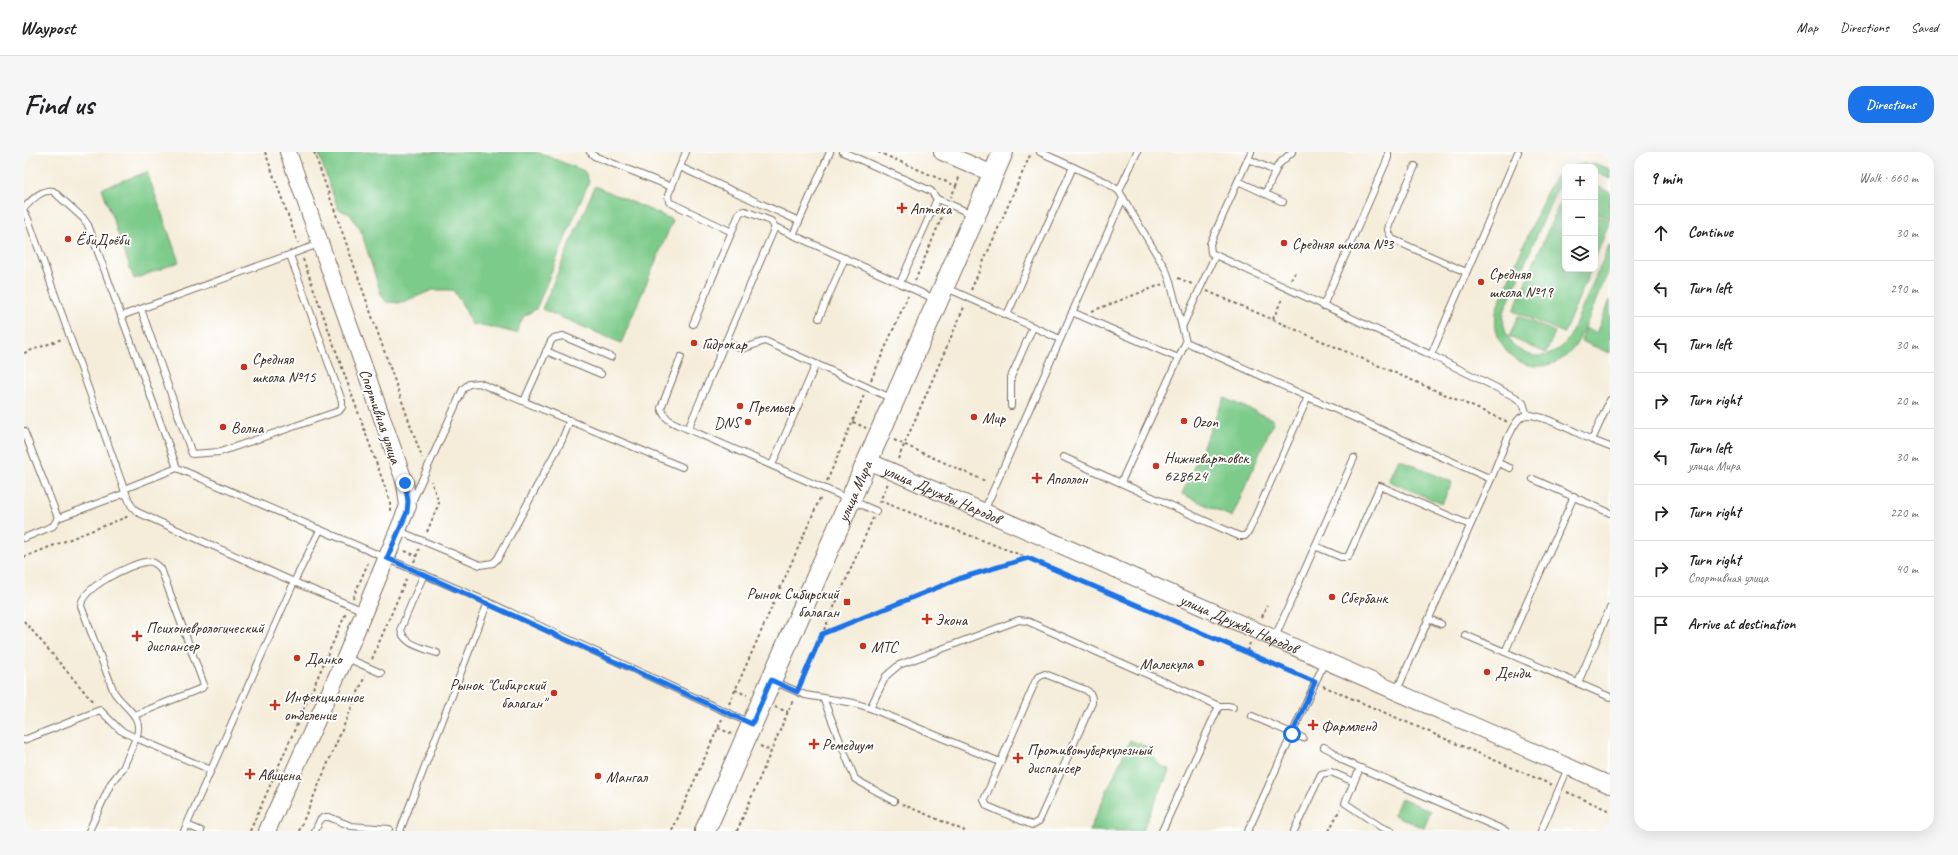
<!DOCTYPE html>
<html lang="en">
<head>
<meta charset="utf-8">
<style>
	body { margin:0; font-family:Caveat,sans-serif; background:#f6f6f6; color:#202124 }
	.controls { position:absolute; right:12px; top:12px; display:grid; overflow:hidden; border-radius:8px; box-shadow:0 4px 16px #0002 }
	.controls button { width:36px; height:36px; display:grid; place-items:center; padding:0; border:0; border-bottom:1px solid #e0e0e0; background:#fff; color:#202124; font:20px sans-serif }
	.stop { position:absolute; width:12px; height:12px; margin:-9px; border:3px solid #1a73e8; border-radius:50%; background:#fff }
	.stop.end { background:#1a73e8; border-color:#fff; box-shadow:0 1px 4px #0008 }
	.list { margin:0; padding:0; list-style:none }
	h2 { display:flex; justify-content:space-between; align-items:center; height:52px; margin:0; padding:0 16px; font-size:17px }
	h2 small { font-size:13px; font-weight:400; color:#757577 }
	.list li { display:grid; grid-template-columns:26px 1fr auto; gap:12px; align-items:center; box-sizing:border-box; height:56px; padding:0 16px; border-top:1px solid #e0e0e0 }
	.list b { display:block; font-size:15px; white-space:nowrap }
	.list p { margin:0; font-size:13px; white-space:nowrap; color:#757577 }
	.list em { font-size:13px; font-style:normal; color:#757577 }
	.icon { flex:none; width:22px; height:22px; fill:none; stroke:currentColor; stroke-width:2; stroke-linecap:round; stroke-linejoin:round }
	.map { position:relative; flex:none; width:1586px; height:679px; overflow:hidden; border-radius:16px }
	header { display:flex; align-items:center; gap:24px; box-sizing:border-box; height:56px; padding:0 20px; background:#fff; border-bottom:1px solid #e0e0e0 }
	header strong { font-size:19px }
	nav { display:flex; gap:22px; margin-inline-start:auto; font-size:14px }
	.intro { display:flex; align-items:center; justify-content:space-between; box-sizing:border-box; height:96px; padding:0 24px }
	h1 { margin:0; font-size:28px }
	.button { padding:10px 18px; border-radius:16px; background:#1a73e8; color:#fff; font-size:14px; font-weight:700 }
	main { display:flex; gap:24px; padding:0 24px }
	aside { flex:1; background:#fff; border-radius:16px; box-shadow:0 4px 16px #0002 }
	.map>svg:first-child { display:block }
	.green { fill:#7dcb8a; stroke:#5c7a54 }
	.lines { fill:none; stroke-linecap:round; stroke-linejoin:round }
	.service-casing { stroke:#7c6e60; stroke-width:8 }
	.tertiary-casing { stroke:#7c6e60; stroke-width:18 }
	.primary-casing { stroke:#7c6e60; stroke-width:22 }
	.path { stroke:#7c6e60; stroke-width:2; stroke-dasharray:3 3; stroke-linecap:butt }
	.service { stroke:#fff; stroke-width:6 }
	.tertiary { stroke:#fff; stroke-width:16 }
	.primary { stroke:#fff; stroke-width:20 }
	.route { stroke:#1a73e8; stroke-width:5 }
	.poi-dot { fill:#c8321e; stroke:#fff; stroke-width:1.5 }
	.labels { text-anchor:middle; stroke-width:4; stroke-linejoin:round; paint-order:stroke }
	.poi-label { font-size:16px; fill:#3b2a1e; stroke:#fff; text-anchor:start }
	.street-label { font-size:16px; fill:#3b2a1e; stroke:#fff }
</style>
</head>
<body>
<header>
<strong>Waypost</strong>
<nav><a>Map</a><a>Directions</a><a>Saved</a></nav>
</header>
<div class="intro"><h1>Find us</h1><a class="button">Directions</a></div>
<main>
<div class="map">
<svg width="1586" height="679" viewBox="0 0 1586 679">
	<rect width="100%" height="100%" fill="#fff"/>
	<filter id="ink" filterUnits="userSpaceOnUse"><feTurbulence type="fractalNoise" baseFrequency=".025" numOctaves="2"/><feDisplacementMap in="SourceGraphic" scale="8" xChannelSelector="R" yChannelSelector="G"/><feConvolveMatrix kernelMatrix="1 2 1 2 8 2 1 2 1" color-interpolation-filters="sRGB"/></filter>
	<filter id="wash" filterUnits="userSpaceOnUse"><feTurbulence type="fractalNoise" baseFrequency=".012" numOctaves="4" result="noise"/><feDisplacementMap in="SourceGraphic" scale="16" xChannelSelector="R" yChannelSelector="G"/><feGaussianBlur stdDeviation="0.9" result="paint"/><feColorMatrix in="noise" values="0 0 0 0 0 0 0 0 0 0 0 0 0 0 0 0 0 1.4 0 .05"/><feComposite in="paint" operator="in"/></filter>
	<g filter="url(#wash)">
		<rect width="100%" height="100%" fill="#f5edda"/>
		<g class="green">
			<path d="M294,0H513L560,19L565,29L512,157L499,165L492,181L463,174L447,172L441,157L429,138H409L376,151L362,150L357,142L337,79L326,62L314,57Z"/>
			<path d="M1561,11L1572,12L1586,17V27L1571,20V15H1546Z"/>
			<path d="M1541,18V28L1531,41L1480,160C1474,201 1523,221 1545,186L1586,92C1586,99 1586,107 1586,113C1585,121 1580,129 1577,136C1569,155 1562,177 1551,194C1547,199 1543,204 1538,207C1500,230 1461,193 1474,153L1523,39L1532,25Z"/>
			<path d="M123,20L155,110L110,127L78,36Z"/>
			<path d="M1571,33L1586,40V67L1571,60Z"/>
			<path d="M571,34L649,68L597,191L518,157Z"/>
			<path d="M1537,48L1541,50V117H1567L1540,181L1489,159Z"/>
			<path d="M1571,63L1586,69L1571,107Z"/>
			<path d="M1586,148V201L1557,189L1562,176L1572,181Z"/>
			<path d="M1494,164L1531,180L1522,201L1485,185Z"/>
			<path d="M1200,246L1250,268L1208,365L1158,342Z"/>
			<path d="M1375,307L1428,330L1418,352L1365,329Z"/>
			<path d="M1106,588L1125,596L1135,613L1146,617L1118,679H1065Z"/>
			<path d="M1377,646L1407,659L1400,676L1370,663Z"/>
		</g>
	</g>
	<g filter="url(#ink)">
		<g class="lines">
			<g class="service-casing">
				<g id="service">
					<path d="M566,0L570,4L648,35"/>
					<path d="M662,0L644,43L645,50L708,80"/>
					<path d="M819,0L907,39L913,47L876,131"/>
					<path d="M1016,0L1082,30L1095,39L1142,118L1146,129L1162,190L1097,330"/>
					<path d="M1227,0L1186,92L1187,101L1407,203L1491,245L1499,251L1503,263"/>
					<path d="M1224,7L1251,19"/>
					<path d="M1391,14L1365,73L1364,78L1368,87L1442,120"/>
					<path d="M656,15L775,69"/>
					<path d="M1214,29L1259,50"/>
					<path d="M1095,39L1113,0"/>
					<path d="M1241,42L1254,13L1268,0"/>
					<path d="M913,47L948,62"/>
					<path d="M0,56C8,48 17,37 29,39L59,66L64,73L153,316"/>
					<path d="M0,60L4,67L100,337L153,316L464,450L726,571"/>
					<path d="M751,75L664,277L852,359"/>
					<path d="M769,83L911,147"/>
					<path d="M923,136L1036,187"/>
					<path d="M1299,154L1364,6V0"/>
					<path d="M117,157L168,302L196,300L315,259L318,255V249L266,103"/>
					<path d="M1048,160L1154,206"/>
					<path d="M983,163L1049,15"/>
					<path d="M97,164L295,92"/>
					<path d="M795,166L821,106"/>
					<path d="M669,172L716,60L721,59L747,69L751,75L769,83L806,0"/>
					<path d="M1158,175L1191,104"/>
					<path d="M701,190L718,197L741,189L869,247"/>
					<path d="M1162,190L1284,245"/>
					<path d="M522,199L577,222"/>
					<path d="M1407,203L1494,0"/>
					<path d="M657,205L637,256C641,269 652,272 664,277"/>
					<path d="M500,249L527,189L530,186L539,184L587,205"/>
					<path d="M987,254V225L1009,175"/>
					<path d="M0,279L34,366L102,341"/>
					<path d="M1568,288L1586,295"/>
					<path d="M1039,305L1215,384H1221L1225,379L1284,245L1467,327L1373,538"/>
					<path d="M1474,311L1486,316"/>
					<path d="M748,313L792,212"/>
					<path d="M1467,327C1473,314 1487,269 1499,264C1511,258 1555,282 1568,288L1586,248"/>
					<path d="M1509,327L1586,361"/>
					<path d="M100,337L107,353L113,360L270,430L340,459"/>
					<path d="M388,350L439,237L445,232L455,231L658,315"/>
					<path d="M960,359L1099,46"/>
					<path d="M375,379L456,413L469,411L474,406L538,288L546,268"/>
					<path d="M0,386L29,374L34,366"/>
					<path d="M1291,394L1317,405H1324L1356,334L1446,373"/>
					<path d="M400,422L377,476C377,492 400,496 413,501"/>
					<path d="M1405,467L1417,472"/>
					<path d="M1441,483L1586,545"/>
					<path d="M1251,485L1330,306"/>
					<path d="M1481,500L1550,344"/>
					<path d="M323,506L357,521"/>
					<path d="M1021,522L1062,538C1068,542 1068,545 1068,551L1015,669L1008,673L963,654L960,648L1012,528L1016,524Z"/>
					<path d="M749,529L781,543L830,551L846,556L862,524L875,513L995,468L1003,469L1195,554H1204L1209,555"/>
					<path d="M1554,531L1586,456"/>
					<path d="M799,546L831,627L870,649"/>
					<path d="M846,556L976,610"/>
					<path d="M111,563L178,536L180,533L137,417C133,412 128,408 121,410C105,413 57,436 57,454L90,540C100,556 121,564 112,586L187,618"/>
					<path d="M1228,564L1279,586"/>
					<path d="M0,588L76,558L96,578L112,586L99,616L87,631L65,679"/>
					<path d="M1300,595L1308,599L1318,608L1482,679"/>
					<path d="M1336,616L1321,651L1357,675L1367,679"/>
					<path d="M163,673L177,679"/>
					<path d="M160,679L270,430L296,378"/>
					<path d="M291,679L296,668L300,665H305L327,674L365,677"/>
					<path d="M376,679L464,450"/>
					<path d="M1138,679L1195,554"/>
					<path d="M1224,679L1301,509"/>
					<path d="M1270,679L1297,622L1307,620L1330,630"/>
					<path d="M1517,679L1544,616"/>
				</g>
			</g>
			<g class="tertiary-casing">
				<g id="tertiary">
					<path d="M918,0L969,22"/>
					<path id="s1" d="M844,309L1586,633"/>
					<path d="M243,679L321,506L384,354L381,331L264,0"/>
				</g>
			</g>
			<g class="primary-casing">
				<g id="primary">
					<path id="s2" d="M681,679L979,0"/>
				</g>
			</g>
			<g class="path">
				<path d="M241,0L274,91"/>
				<path d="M290,0L398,306"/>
				<path d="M854,0L932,34L927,45"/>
				<path d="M932,34L936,23"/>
				<path d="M279,107L366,349V359"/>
				<path d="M1154,126L1168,132"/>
				<path d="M1267,128L1271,121"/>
				<path d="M891,129L920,60"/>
				<path d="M947,138L1007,1"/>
				<path d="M1183,139L1484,270"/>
				<path d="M1068,159L1139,132"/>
				<path d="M1249,167L1259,145"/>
				<path d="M0,201L38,187"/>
				<path d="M847,228L884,144"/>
				<path d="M829,270L842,276"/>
				<path d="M870,288L961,329"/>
				<path d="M874,307L941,153"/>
				<path d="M803,329L840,243"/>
				<path d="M856,349L1002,405"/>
				<path d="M855,351L864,331"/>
				<path d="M403,380L415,351L407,329"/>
				<path d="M381,399L393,404"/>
				<path d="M0,405L105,364"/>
				<path d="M390,410L395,397"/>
				<path d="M329,446L344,411"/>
				<path d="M1238,465L1243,453"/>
				<path d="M0,469L70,551"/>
				<path d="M797,482L937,427L1004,406L1284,527"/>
				<path d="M1223,499L1226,491"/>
				<path d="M348,507L383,425"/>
				<path d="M776,533L849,366"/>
				<path d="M1299,534L1528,633"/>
				<path d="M711,538L723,543"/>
				<path d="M705,552L797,344"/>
				<path d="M751,555L764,560"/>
				<path d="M694,576L708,582"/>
				<path d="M736,594L747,599"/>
				<path d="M1543,640L1586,659"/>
				<path d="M878,652L941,679"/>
				<path d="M226,679L322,461"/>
				<path d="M275,679L341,524"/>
				<path d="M648,679L698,567"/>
				<path d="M713,679L769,548"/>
				<path d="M1305,679L1316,657"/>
			</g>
			<use href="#service" class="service"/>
			<use href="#tertiary" class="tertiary"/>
			<use href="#primary" class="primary"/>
		</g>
	</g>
	<g class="lines" filter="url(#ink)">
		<path class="route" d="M381,331L384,349L383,360L363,406L728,572L747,528L773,540L798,482L937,426L1004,406L1291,530L1268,582"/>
	</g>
	<g class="poi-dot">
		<path d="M876 50h4v4h4v4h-4v4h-4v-4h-4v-4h4z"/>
		<circle cx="44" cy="87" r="4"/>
		<circle cx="1260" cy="91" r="4"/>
		<circle cx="1457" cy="130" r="4"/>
		<circle cx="670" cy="191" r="4"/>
		<circle cx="220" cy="215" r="4"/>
		<circle cx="716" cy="254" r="4"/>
		<circle cx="950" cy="265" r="4"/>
		<circle cx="1160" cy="269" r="4"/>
		<circle cx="724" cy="270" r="4"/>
		<circle cx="199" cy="275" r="4"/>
		<circle cx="1132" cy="314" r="4"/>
		<path d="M1011 320h4v4h4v4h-4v4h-4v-4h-4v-4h4z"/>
		<circle cx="1308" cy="445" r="4"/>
		<rect x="819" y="446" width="8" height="8" rx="2"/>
		<path d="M901 461h4v4h4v4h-4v4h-4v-4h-4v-4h4z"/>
		<path d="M111 478h4v4h4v4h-4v4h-4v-4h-4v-4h4z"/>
		<circle cx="839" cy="494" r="4"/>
		<circle cx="273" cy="506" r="4"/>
		<circle cx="1177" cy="511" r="4"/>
		<circle cx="1463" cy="520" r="4"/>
		<circle cx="530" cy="541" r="4"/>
		<path d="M249 547h4v4h4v4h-4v4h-4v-4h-4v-4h4z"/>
		<path d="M1287 567h4v4h4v4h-4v4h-4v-4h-4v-4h4z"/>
		<path d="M788 586h4v4h4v4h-4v4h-4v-4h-4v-4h4z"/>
		<path d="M992 600h4v4h4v4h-4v4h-4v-4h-4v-4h4z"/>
		<path d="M224 616h4v4h4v4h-4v4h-4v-4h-4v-4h4z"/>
		<circle cx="574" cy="624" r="4"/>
	</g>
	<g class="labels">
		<g class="poi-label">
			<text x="886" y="62">Аптека</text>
			<text x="52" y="93">ЁбиДоёби</text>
			<text x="1268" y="97">Средняя школа №3</text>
			<text x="1465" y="127">Средняя<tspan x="1465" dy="18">школа №19</tspan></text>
			<text x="678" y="197">Гидрокар</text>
			<text x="228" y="212">Средняя<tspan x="228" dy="18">школа №15</tspan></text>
			<text x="724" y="260">Премьер</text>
			<text x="958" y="271">Мир</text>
			<text x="1168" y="275">Ozon</text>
			<text x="716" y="276" text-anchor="end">DNS</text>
			<text x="207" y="281">Волна</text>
			<text x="1140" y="311">Нижневартовск<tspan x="1140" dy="18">628624</tspan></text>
			<text x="1022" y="332">Аполлон</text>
			<text x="815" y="447" text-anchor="end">Рынок Сибирский<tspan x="815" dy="18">балаган</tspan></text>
			<text x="1316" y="451">Сбербанк</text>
			<text x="911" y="473">Экона</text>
			<text x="122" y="481">Психоневрологический<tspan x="122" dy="18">диспансер</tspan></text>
			<text x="847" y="500">МТС</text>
			<text x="281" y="512">Данко</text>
			<text x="1169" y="517" text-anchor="end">Малекула</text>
			<text x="1471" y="526">Денди</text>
			<text x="522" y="538" text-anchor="end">Рынок "Сибирский<tspan x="522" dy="18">балаган"</tspan></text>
			<text x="260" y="550">Инфекционное<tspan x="260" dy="18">отделение</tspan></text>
			<text x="1297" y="579">Фармленд</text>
			<text x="798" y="598">Ремедиум</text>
			<text x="1003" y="603">Противотуберкулезный<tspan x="1003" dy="18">диспансер</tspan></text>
			<text x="234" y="628">Авицена</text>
			<text x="582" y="630">Мангал</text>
		</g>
		<g class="street-label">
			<text transform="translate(357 264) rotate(71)" y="6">Спортивная улица</text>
			<text dy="6" stroke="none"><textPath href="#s2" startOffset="371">улица Мира</textPath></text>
			<text dy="6" stroke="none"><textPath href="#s1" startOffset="81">улица Дружбы Народов</textPath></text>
			<text dy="6" stroke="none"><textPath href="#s1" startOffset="405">улица Дружбы Народов</textPath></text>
		</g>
	</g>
</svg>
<div class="controls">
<button>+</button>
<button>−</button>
<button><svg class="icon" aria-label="layers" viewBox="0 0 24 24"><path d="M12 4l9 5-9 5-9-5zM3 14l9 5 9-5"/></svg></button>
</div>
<div class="stop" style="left:1268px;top:582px"></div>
<div class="stop end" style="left:381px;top:331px"></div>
</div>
<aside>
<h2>9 min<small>Walk · 660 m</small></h2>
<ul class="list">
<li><svg class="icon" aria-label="ahead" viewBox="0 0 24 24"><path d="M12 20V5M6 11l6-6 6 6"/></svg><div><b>Continue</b></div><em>30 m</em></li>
<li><svg class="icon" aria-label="left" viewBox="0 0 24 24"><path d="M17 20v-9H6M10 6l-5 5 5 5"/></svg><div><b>Turn left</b></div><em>290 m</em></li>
<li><svg class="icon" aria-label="left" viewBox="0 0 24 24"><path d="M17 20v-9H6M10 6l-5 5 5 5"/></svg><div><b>Turn left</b></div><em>30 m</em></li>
<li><svg class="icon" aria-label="right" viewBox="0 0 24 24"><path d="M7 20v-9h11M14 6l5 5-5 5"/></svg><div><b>Turn right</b></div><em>20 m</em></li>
<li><svg class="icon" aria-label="left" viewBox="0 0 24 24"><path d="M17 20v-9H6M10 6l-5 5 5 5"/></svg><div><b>Turn left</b><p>улица Мира</p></div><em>30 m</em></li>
<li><svg class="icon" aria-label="right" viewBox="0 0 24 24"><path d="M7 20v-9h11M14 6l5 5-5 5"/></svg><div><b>Turn right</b></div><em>220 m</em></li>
<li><svg class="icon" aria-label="right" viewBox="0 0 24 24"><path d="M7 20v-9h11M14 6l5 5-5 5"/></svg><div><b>Turn right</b><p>Спортивная улица</p></div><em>40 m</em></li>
<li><svg class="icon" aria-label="arrive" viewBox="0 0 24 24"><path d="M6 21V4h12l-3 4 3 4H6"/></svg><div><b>Arrive at destination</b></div></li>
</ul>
</aside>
</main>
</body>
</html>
